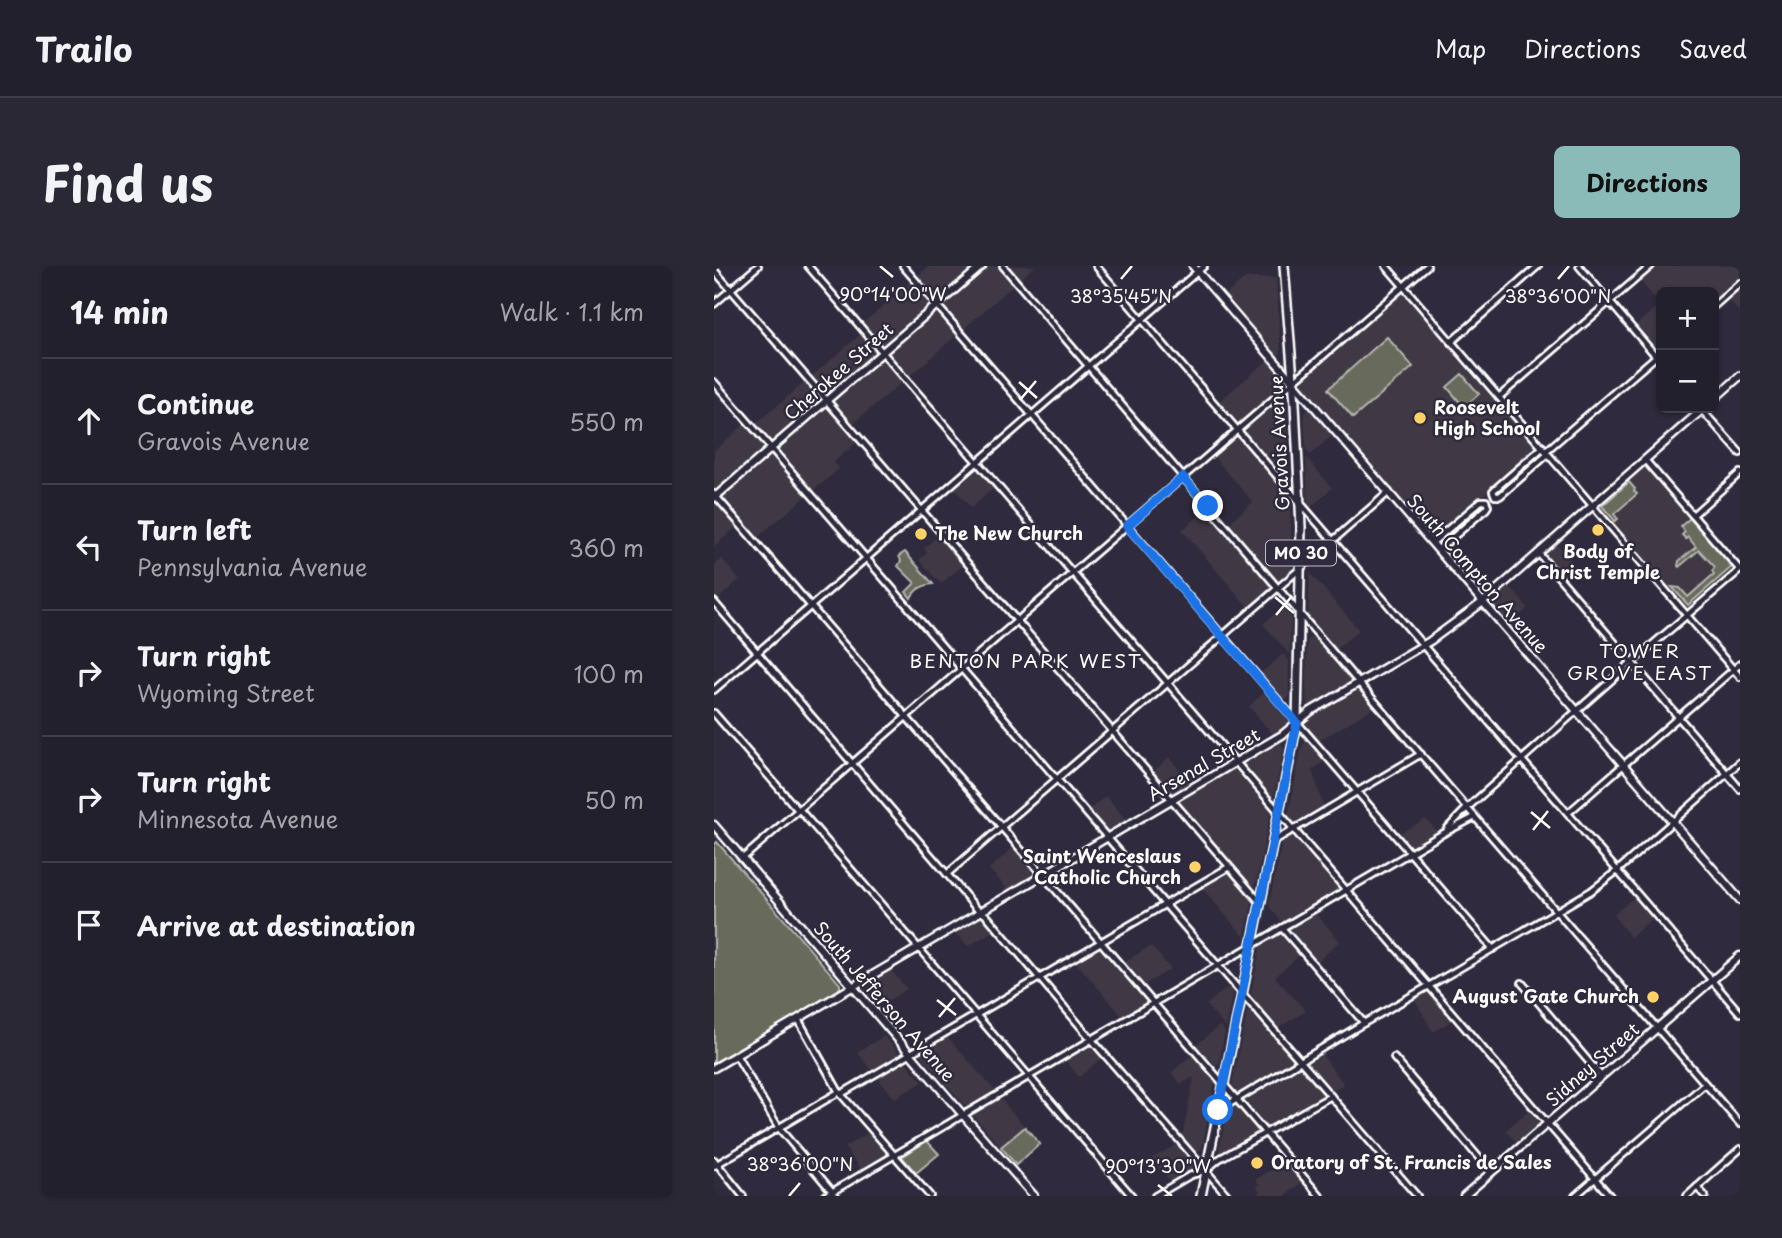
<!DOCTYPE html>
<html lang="en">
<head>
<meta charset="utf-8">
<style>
	body { margin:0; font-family:"Playpen Sans",sans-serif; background:#2b2836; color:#f1f3f6 }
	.controls { position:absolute; right:21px; top:21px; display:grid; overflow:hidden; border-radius:10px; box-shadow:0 2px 5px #0004 }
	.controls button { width:63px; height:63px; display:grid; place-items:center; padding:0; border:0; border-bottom:2px solid #403e4a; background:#23202e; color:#f1f3f6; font:35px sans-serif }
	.stop { position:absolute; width:21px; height:21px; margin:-16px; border:5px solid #1a73e8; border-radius:50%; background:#fff }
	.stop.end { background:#1a73e8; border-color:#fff; box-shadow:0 2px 7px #0008 }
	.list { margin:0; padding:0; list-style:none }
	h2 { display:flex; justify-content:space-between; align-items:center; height:91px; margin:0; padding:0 28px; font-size:30px }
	h2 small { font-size:23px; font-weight:400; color:#a3a3aa }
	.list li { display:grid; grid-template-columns:46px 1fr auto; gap:21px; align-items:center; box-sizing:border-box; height:126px; padding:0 28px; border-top:2px solid #403e4a }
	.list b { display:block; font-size:26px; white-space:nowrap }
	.list p { margin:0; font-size:23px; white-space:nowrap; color:#a3a3aa }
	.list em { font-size:23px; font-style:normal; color:#a3a3aa }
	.icon { flex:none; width:38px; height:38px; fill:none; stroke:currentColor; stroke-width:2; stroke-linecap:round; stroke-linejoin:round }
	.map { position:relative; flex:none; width:1026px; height:930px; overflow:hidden; border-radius:10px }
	header { display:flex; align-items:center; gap:42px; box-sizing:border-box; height:98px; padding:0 35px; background:#23202e; border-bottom:2px solid #403e4a }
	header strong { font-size:33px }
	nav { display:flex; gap:38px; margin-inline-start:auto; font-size:24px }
	.intro { display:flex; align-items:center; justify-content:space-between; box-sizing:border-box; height:168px; padding:0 42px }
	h1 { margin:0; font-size:49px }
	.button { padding:18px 32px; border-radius:10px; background:#8bbbb9; color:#111; font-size:24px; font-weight:700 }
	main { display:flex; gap:42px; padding:0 42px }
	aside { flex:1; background:#23202e; border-radius:10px; box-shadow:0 2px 5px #0004 }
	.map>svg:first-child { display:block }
	.built { fill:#403844 }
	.green { fill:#676a5c; stroke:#b3b4ae; stroke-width:2 }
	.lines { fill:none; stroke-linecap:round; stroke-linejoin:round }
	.street-casing { stroke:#fff; stroke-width:10 }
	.secondary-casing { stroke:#fff; stroke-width:11 }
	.primary-casing { stroke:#fff; stroke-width:12 }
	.street { stroke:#2f2a3d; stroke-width:4.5 }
	.secondary { stroke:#2f2a3d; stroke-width:6 }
	.primary { stroke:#2f2a3d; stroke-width:7 }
	.route { stroke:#1a73e8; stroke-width:9 }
	.ticks { fill:none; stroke:#fff; stroke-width:2.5 }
	.poi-dot { fill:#ffd166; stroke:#2f2a3d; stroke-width:2.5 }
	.labels { text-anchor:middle; stroke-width:5; stroke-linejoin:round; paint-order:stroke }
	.shield { fill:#2f2a3d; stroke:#c1bfc5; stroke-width:2 }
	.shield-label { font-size:16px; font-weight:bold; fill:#fff }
	.street-label { font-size:18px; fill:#fff; stroke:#2f2a3d }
	.poi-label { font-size:18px; font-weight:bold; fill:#fff; stroke:#2f2a3d; text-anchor:start }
	.neighbourhood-label { font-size:19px; letter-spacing:2px; fill:#fff; stroke:#2f2a3d }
	.ticks-label { font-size:18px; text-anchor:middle; fill:#fff; stroke:#2f2a3d; stroke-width:5; stroke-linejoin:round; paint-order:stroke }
</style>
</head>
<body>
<header>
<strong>Trailo</strong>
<nav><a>Map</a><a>Directions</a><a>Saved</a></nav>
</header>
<div class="intro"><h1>Find us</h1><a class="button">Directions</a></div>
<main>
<aside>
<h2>14 min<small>Walk · 1.1 km</small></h2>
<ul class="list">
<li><svg class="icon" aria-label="ahead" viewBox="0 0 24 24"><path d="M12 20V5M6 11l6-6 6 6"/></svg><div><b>Continue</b><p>Gravois Avenue</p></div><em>550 m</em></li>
<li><svg class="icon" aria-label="left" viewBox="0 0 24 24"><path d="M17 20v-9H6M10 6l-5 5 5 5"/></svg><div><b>Turn left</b><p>Pennsylvania Avenue</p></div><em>360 m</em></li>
<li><svg class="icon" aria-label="right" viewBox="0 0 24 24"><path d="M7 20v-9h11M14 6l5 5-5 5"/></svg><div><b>Turn right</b><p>Wyoming Street</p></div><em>100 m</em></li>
<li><svg class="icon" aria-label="right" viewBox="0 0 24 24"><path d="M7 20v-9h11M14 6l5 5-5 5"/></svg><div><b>Turn right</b><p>Minnesota Avenue</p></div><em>50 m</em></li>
<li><svg class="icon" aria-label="arrive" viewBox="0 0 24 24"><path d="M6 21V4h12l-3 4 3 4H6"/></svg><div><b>Arrive at destination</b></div></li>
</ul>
</aside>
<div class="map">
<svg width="1026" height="930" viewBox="0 0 1026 930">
	<rect width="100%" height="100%" fill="#2f2a3d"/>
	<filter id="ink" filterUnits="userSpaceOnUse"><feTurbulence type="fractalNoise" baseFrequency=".0143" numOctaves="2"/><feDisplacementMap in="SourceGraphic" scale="14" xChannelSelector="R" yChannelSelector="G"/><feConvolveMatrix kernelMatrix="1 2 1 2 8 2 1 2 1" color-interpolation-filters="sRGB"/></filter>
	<g filter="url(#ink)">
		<g class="built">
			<path d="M215,0H321L196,110L136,160L146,173L120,196L125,203L40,274L26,258L0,280V185L32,157L37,162L153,63L149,57Z"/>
			<path d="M942,0H1026V47L1008,27L1000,34V26H947V79L943,83L922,59L946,38L925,14Z"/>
			<path d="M533,11L535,12H562L567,87L564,90L559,88L510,30Z"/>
			<path d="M690,26L823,181V183L720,272L588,119L590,112Z"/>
			<path d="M554,94L569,112L568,121L526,157H522L504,136Z"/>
			<path d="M569,131L573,134L575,208L572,212L568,209L531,164Z"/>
			<path d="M593,144H596L618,170L596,189L592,184L590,148Z"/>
			<path d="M523,171L576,233L578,303L566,315L562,314L514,258L539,236L499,190Z"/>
			<path d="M592,191L618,222L596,242L594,239Z"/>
			<path d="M932,199L1021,302L975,342L971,341L886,242V238Z"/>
			<path d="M263,204L280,222L257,242L240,222Z"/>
			<path d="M491,245L556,321V325L535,342L468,264Z"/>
			<path d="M225,269L249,299L227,318L205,294L213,287L210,282Z"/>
			<path d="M842,277L863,301L850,312L831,289L832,286Z"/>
			<path d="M8,293L25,314L3,334L0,331V300Z"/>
			<path d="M596,307L645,364L621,384L594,351Z"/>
			<path d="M795,320L814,342L795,359L778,339V336Z"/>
			<path d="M572,339L577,347L576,389L549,358Z"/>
			<path d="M599,371L637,415L597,440L594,438L592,429L593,376L595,372Z"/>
			<path d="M569,388L575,395V431L572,434L568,432L546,408Z"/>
			<path d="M643,423L661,441L604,475L592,460L594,452Z"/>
			<path d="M551,426L572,451L575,456L572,462L560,470L535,440Z"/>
			<path d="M564,476L568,478L570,483L560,529L557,531L529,498Z"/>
			<path d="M592,476L596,477L611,495L598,504L610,542L582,559L574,550L588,480Z"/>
			<path d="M455,491L477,518L459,528L439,506Z"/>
			<path d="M520,502L557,544L542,617L539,620L535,618L464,535Z"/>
			<path d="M392,530L414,556L396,566L392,564L375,544Z"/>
			<path d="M712,553L724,566L697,581L684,568Z"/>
			<path d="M577,567L625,623L571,656L567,655L556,642L555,637L569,573Z"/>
			<path d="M301,580L323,608L295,625L275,603Z"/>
			<path d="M512,605L516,607L539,634L531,670L529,669L487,621Z"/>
			<path d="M921,631L939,652L917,671L905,657L900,648Z"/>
			<path d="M602,648L626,675L603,696L576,664L577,662Z"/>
			<path d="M267,651L280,665L254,680L241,666Z"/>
			<path d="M568,668L586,689L561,711L592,745L564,762L540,734L537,727L546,682L549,679Z"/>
			<path d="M384,680L388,682L433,734L432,738L409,751L360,694Z"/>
			<path d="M437,680L457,703L430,719L410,696Z"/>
			<path d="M176,703L193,723L165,740L150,723V720Z"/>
			<path d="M516,719L520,725L512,762L492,739Z"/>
			<path d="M713,727L716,728L739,754L719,766L701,734Z"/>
			<path d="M535,743L539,744L580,794L525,827L518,818L533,746Z"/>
			<path d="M506,759L511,766L505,797L502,799L482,779Z"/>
			<path d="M232,769L282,826L255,841L250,839L206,788L207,784Z"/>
			<path d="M170,770L186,788V791L159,807L143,786Z"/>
			<path d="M377,779L389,791L365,811L351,794Z"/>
			<path d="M479,788L501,814L488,883L484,886L481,885L468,871L480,811L467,818L457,807Z"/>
			<path d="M608,789L630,818L618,825L595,798L596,796Z"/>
			<path d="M190,794L209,816L181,832L162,810Z"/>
			<path d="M586,802L613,831L554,863L532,834Z"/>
			<path d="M286,832L311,861L287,881L260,850L262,847Z"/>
			<path d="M521,839L525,840L545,865L506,887L505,884L513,846Z"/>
			<path d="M815,844L826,858L804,878L792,864Z"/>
			<path d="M156,866L174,888L148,904L130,881Z"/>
			<path d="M463,878L483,901L457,917L437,893Z"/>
			<path d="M572,895L589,915L571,930H541L546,926L543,920L545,918L542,913Z"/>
		</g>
		<g class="green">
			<path d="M673,71L699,101L639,152L614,123Z"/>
			<path d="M748,108L765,128L750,141L733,121Z"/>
			<path d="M915,216L921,223L920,225L923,228L900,248L904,253L901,255L888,240Z"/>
			<path d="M976,252H978L1019,300L974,339L958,321L966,322L974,331L1000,308L998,305L1001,301L985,284L965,301L964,300L965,295L982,281L974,271L972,273L968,269L971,266L967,260Z"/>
			<path d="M191,286L219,318C210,319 201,323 197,332L192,326L201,317L184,300L187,295L185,290Z"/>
			<path d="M3,576L126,718V721L124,725L0,797V579Z"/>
			<path d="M311,861L326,878L302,899L287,881Z"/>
			<path d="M213,875L225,888L202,907L188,891Z"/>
		</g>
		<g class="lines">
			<g class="street-casing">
				<g id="street">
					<path d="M94,0L896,930"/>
					<path d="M189,0L779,683"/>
					<path d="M289,0L645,417L1026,858"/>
					<path d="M382,0L1026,747"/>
					<path d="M672,0L1026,411"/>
					<path d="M865,0L947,96"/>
					<path d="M0,4L546,636"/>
					<path d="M0,38L44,0"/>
					<path d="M1000,40L1026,17"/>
					<path d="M737,76L824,0"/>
					<path d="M0,116L703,930"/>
					<path d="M785,131L937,0"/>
					<path d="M987,143L1026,187"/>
					<path d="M829,181L781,223L779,225L781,230H786L834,188"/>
					<path d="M832,185L947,86"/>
					<path d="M931,194L1026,304"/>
					<path d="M0,228L606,930"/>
					<path d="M979,249L1026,207"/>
					<path d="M718,277L767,235H772L774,240L772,243L724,284"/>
					<path d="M825,288L1026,523"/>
					<path d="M0,336L262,642L273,650L378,774L514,930"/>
					<path d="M0,424L490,0"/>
					<path d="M0,447L84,544"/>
					<path d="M85,543L418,930"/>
					<path d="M854,547L1026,398"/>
					<path d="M733,563L753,542L918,396L1026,304"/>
					<path d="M560,575L707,488"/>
					<path d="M29,592L713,0"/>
					<path d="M233,608L675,226"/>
					<path d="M568,662L650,757"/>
					<path d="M808,717L887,810"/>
					<path d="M84,753L125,826L216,930"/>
					<path d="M22,789L65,862L122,930"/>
					<path d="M680,792L777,906"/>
					<path d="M127,828L515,601"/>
					<path d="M505,844L650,757L741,705L877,625L903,605L1026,496"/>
					<path d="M0,894L29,930"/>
					<path d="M0,900L125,826"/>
					<path d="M983,921L991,930"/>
					<path d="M111,930L728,568L761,551"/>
					<path d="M441,930L475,910L492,904L505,893L617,830"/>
					<path d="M861,930L991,818"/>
					<path d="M973,930L1026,883"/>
				</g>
			</g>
			<g class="secondary-casing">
				<g id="secondary">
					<path d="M479,0L1026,634"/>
					<path d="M1000,133L1026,110"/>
					<path d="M0,232L268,0"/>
					<path d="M0,559L249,849L320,930"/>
					<path d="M0,802L568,469L597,445L716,375L769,336L990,142"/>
					<path d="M750,930L1026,690"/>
				</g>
			</g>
			<g class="primary-casing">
				<path id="primary" d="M487,930L583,457L587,261L581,138L570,0"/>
			</g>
			<use href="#street" class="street"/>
			<use href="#secondary" class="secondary"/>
			<use href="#primary" class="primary"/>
		</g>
	</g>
	<g class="lines" filter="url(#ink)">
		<path class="route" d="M494,240L469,211L413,260L583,457L504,844"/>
	</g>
	<path class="ticks" d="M166,0L179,11M407,13L418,0M844,13L855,0M305,116L323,132M306,134L322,115M561,331L580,347M562,349L578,330M817,546L836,562M819,564L834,545M223,734L242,749M225,751L241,732M444,919L458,930M75,930L86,917"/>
	<g class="poi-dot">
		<circle cx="706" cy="152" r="7"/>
		<circle cx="884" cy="264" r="7"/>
		<circle cx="207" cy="268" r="7"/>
		<circle cx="481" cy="601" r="7"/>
		<circle cx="939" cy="731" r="7"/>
		<circle cx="543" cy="897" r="7"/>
	</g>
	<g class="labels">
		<rect class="shield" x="552" y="274.5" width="70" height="25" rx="5"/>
		<g class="shield-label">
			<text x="587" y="293">MO 30</text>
		</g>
		<g class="street-label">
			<text transform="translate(125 106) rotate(-41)" y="6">Cherokee Street</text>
			<text transform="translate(566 177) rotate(-93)" y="6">Gravois Avenue</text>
			<text transform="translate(763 308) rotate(49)" y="6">South Compton Avenue</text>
			<text transform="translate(490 499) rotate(-30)" y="6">Arsenal Street</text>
			<text transform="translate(170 736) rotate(49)" y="6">South Jefferson Avenue</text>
			<text transform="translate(879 799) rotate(-41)" y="6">Sidney Street</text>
		</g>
		<g class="poi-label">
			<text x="720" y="148">Roosevelt<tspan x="720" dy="21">High School</tspan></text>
			<text x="221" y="274">The New Church</text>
			<text x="884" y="292" text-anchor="middle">Body of<tspan x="884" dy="21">Christ Temple</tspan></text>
			<text x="467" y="597" text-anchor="end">Saint Wenceslaus<tspan x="467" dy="21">Catholic Church</tspan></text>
			<text x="925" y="737" text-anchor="end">August Gate Church</text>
			<text x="557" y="903">Oratory of St. Francis de Sales</text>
		</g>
		<g class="neighbourhood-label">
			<text x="926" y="392">TOWER<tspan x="926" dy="22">GROVE EAST</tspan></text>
			<text x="312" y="402">BENTON PARK WEST</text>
		</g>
	</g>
	<g class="ticks-label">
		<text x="179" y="35">90°14'00"W</text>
		<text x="407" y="37">38°35'45"N</text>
		<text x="844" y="37">38°36'00"N</text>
		<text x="86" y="905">38°36'00"N</text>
		<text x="444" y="907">90°13'30"W</text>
	</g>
</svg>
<div class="controls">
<button>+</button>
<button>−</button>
</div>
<div class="stop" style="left:504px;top:844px"></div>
<div class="stop end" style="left:494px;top:240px"></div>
</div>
</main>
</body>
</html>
